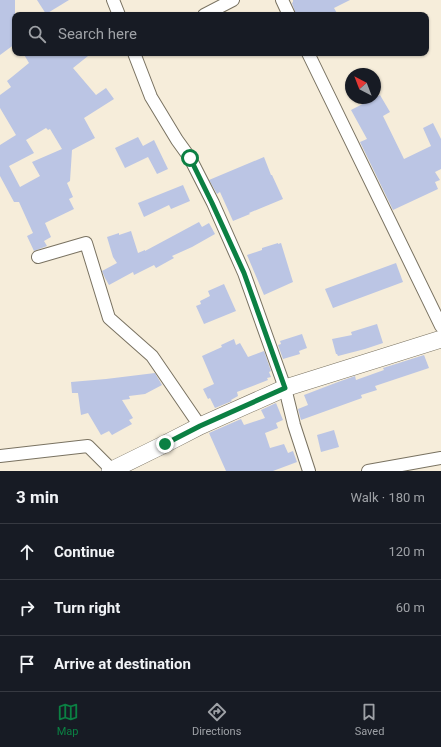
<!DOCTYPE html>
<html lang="en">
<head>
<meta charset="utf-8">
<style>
	body { margin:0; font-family:Roboto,sans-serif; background:#20242c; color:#f1f3f6 }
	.compass { position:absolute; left:345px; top:68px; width:36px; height:36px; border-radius:50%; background:#171b24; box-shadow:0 1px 3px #0004; rotate:318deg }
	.stop { position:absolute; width:12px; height:12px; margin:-9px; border:3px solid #0b8043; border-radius:50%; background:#fff }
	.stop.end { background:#0b8043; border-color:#fff; box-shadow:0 1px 4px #0008 }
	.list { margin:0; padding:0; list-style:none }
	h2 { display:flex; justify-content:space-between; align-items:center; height:52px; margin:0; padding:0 16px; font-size:17px }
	h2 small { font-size:13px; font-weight:400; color:#9ea1a6 }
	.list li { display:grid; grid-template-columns:26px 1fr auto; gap:12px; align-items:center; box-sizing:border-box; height:56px; padding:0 16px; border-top:1px solid #363941 }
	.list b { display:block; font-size:15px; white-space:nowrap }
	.list em { font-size:13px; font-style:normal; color:#9ea1a6 }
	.icon { flex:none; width:22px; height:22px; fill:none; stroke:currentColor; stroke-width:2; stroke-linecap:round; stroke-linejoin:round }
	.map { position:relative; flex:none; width:441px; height:471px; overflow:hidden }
	.search { position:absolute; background:#171b24; box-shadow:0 1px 3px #0004; left:12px; right:12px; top:12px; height:44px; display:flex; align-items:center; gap:10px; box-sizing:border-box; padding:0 14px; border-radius:8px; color:#9ea1a6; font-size:15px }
	.sheet { height:220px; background:#171b24 }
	nav { display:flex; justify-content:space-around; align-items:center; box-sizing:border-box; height:56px; border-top:1px solid #363941; background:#171b24; font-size:11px; color:#9ea1a6 }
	nav a { display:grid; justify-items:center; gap:2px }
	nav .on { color:#0b8043 }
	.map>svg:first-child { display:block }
	.building { fill:#bbc5e4; fill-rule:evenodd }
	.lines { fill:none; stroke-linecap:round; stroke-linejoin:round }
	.street-casing { stroke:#797261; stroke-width:14 }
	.secondary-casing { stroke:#797261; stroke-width:18 }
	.street { stroke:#fff; stroke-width:12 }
	.secondary { stroke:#fff; stroke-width:17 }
	.route { stroke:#0b8043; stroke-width:5 }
</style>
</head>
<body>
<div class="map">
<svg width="441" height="471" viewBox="0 0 441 471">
	<rect width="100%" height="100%" fill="#f6edda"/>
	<g class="building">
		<path d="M0,0H15V44L0,55Z"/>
		<path d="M37,0H69L46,14Z"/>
		<path d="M293,0H350L334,8L338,15H296L292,3L293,2Z"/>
		<path d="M23,53H85L88,56L73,68L96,95L106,88L114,99L84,118L95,138L72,150L70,181L67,183L73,197L69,199L74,209L45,223L51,237L44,241L47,246L34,251L27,236L33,233L19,202H14L0,176V145L16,135L0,108V95L11,87L7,81L29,63ZM46,128L48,130L50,129L62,149L32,162L40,176L20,187L9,166L34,153L26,140Z"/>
		<path d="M380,95L390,112L383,116L404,159L431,146L423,128L433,123L441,139V169L435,172L440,180L435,182L438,189L393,210L360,142L367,139L351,110Z"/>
		<path d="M138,137L143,146L154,140L168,169L157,174L148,157L125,168L115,148Z"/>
		<path d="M264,157L271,175H272L283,199L249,213L250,214L233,221L220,192L217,194L209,180Z"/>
		<path d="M183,185L190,201L171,209L169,205L144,217L138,203Z"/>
		<path d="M199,222L202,227L209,223L215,234L192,247L172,256L174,258L156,268L154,265L134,275L133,272L109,285L105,278L102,271L117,263L113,257L107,237L119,233V235L131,231L138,253L145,250V251Z"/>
		<path d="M278,243V244L281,243L293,282L264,295L247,255L262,250V248Z"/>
		<path d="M396,263L403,282L333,308L325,289Z"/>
		<path d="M224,284L236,311L204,324L196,306L201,304L200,301L210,296L208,291Z"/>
		<path d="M377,324L383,343L365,349L338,356L337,354H336L332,339L352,335L351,332Z"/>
		<path d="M302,334L307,348L299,351L300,354L283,359L278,345L281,344L280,341Z"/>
		<path d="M234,339L236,345L240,343L248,357L264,351L271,371L269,372L271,377L267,378L268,380L237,392L238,396L231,400L232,401L215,408L210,398L208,399L203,389L214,384L202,356L222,347L221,345Z"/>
		<path d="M424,355L429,368L375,386L377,390L361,395L362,398L301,420L298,409L308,405L304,395L338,382L355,376L356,380L384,370L383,368Z"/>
		<path d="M155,373L162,385L145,394L129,396L130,399L122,400L133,418L129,420L132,424L112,435L109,431L101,435L88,413L81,415L78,393H72L71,382L106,379Z"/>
		<path d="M276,403L283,420L276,423L278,428L265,433L270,448L284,444L288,453L293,451L297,462L273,471H226L209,433L241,419L244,425L265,418L261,410Z"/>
		<path d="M334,430L339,447L321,452L317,435Z"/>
	</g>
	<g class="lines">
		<g class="street-casing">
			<g id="street">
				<path d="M113,0L119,15"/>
				<path d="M282,0L289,15"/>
				<path d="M204,15L233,0"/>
				<path d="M134,53L151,97L177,140L190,158L213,203L244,273L285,388L294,425L309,471"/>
				<path d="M308,53L441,326"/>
				<path d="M38,257L86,243L109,318L152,356L200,426"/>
				<path d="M0,456L88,446L112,470"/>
				<path d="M368,471L441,458"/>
			</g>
		</g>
		<g class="secondary-casing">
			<path id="secondary" d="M110,471L165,444L200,426L285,388L441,339"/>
		</g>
		<use href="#street" class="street"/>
		<use href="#secondary" class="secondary"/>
	</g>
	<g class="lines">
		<path class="route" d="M165,444L200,426L285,388L244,273L212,203L190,158"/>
	</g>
</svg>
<svg class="compass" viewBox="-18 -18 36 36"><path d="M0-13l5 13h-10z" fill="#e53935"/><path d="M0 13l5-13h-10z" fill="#9ea1a6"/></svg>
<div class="stop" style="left:190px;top:158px"></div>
<div class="stop end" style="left:165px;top:444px"></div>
<div class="search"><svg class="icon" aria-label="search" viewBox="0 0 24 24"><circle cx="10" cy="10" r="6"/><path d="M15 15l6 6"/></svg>Search here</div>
</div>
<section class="sheet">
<h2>3 min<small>Walk · 180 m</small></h2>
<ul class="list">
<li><svg class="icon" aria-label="ahead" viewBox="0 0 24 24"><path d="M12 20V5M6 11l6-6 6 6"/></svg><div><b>Continue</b></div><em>120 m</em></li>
<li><svg class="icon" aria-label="right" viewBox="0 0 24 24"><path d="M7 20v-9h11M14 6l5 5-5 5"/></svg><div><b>Turn right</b></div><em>60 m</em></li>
<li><svg class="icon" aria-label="arrive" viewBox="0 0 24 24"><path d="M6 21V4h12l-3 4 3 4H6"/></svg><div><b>Arrive at destination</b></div></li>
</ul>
</section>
<nav>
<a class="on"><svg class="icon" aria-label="map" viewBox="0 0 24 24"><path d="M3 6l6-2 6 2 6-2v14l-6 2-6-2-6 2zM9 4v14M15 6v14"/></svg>Map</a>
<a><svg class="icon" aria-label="directions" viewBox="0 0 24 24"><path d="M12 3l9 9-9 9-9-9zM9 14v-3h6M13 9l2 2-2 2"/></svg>Directions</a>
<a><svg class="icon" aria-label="saved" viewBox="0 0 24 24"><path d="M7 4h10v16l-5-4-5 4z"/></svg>Saved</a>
</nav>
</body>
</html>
